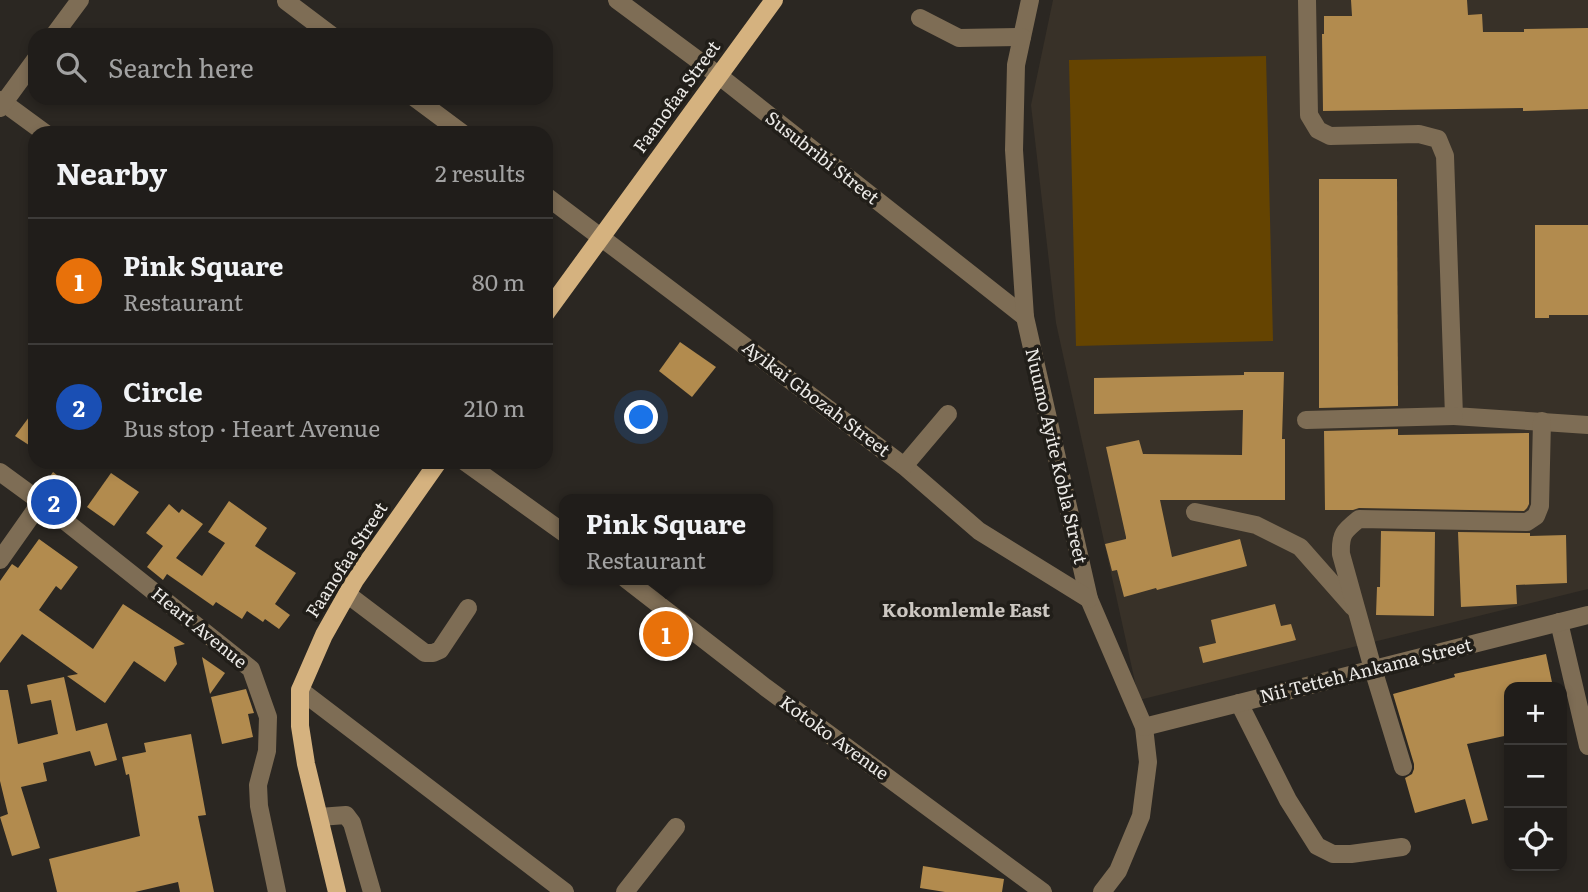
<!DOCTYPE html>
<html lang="en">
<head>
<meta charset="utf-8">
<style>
	body { margin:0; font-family:Literata,serif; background:#282623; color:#f1f3f6 }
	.controls { position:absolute; right:21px; bottom:21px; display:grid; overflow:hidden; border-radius:14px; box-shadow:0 4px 10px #0003 }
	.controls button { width:63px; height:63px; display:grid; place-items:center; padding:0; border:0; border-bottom:2px solid #3d3b39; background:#201d1a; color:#f1f3f6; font:35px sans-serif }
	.you { position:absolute; left:642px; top:418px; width:24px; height:24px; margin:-18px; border:5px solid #fff; border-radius:50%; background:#1a73e8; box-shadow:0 0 0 10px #1a73e833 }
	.badge { display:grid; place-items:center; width:46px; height:46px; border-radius:50%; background:#b45309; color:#fff; font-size:23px; font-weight:700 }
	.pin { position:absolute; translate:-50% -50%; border:4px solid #fff; box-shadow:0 2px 7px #0006 }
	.popup { position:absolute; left:559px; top:494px; width:214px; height:91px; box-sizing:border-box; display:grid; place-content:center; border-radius:14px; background:#201d1a; filter:drop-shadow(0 2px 5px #0005); font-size:23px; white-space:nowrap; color:#a2a2a2 }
	.popup b { font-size:26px; color:#f1f3f6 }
	.popup::after { content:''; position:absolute; left:50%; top:100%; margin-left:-14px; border:14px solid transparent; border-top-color:#201d1a }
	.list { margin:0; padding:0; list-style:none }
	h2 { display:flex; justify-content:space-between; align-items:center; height:91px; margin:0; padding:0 28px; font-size:30px }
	h2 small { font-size:23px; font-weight:400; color:#a2a2a2 }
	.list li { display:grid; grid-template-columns:46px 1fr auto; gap:21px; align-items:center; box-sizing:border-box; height:126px; padding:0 28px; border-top:2px solid #3d3b39 }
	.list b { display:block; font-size:26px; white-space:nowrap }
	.list p { margin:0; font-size:23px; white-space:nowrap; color:#a2a2a2 }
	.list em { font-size:23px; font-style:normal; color:#a2a2a2 }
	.icon { flex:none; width:38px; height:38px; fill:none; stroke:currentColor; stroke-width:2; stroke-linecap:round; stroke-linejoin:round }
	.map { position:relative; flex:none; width:1588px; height:892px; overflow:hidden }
	.search { position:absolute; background:#201d1a; box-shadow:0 4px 10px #0003; left:28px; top:28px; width:525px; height:77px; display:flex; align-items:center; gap:18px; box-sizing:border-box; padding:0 24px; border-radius:21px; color:#a2a2a2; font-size:26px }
	.panel { position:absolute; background:#201d1a; box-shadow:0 4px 10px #0003; left:28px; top:126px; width:525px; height:343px; border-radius:21px }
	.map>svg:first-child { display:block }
	.built { fill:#383128 }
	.green { fill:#654401 }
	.building { fill:#b28b4e }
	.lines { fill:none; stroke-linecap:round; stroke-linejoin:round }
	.minor { stroke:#7e6d55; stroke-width:18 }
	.major { stroke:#d5b27f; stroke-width:18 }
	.labels { text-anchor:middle; stroke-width:7; stroke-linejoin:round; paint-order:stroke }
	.street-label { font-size:18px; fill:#eceae7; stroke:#211e19 }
	.neighbourhood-label { font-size:19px; font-weight:bold; fill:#ccc7c1; stroke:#211e19 }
</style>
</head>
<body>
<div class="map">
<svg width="1588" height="892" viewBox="0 0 1588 892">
	<rect width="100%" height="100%" fill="#2b2722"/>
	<path class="built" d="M1053,0H1588V589L1139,700L1056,323L1031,105Z"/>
	<path class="green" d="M1266,56L1273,341L1076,346L1069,60Z"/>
	<g class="building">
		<path d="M1351,0H1467L1468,15L1482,14L1483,32H1524V29L1588,28V109L1523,111V108L1323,111L1322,34H1324V16H1352Z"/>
		<path d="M1319,179H1397L1398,406L1319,408Z"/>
		<path d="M1535,225H1588V315H1549V318H1535Z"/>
		<path d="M680,342L716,367L692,397L659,371Z"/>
		<path d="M1244,372H1284L1282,439H1285V500H1160L1172,557L1240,539L1247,566L1157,590L1156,588L1124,597L1117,570L1112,571L1105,544L1126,539V537L1106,447L1139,440L1143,454L1242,455L1243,410L1094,414V378L1244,375Z"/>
		<path d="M35,409V449L15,436Z"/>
		<path d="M1398,429V435L1529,433V504L1527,508L1524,511L1359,508L1353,510H1325L1324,431Z"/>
		<path d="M53,472L80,493L71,505L44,485Z"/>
		<path d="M111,473L139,492L114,526L87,507Z"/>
		<path d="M229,501L267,528L255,546L296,573L275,604L290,615L279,629L265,619L263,622L247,611L242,619L216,602L213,606L167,574L163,580L147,567L163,546L146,533L169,504L179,513L182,509L203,524L176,558L202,576L225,543L208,532Z"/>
		<path d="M1381,531L1435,532L1434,616L1376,615L1377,587H1380Z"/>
		<path d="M1458,532L1530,533V536L1566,535L1567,583L1516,585L1517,604L1461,607Z"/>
		<path d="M39,539L78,567L61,590L56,586L39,610L93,649L123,604L185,644L174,647L177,664L165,682L134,661L105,703L67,676L78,674L22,634L0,663V581L12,564L18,568Z"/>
		<path d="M1275,604L1281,626L1291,624L1296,640L1203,663L1199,647L1216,643L1211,620Z"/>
		<path d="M1546,654L1553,687H1509V735L1467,744L1488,820L1472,824L1465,799L1415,813L1405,778L1412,774L1414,769V764L1393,694L1455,677L1454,674Z"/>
		<path d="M202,657L225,673L210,694Z"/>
		<path d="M64,677L76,731L107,723L117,760L95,766L90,751L43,763L47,781L21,787L40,848L12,856L0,817L8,814L0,781V690H8L18,744L58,734L51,700L31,704L27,685Z"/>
		<path d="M246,689L254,713L248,714L253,737L222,744L211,697Z"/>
		<path d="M191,734L206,815L198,816L214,892H180L178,882L135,892H57L49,859L140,836L129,774L126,775L122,757L146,752L144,743Z"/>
		<path d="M923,866L1004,879L1002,892H945L920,888Z"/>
	</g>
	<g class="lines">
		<g class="minor">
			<path d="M617,0L718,75L1025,317"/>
			<path d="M1030,0L1016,65L1014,150L1025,317L1089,599L1144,727L1148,762L1141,816L1118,871L1102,892"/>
			<path d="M1307,0L1309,115L1318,130L1330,136L1419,134L1438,139L1445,156L1454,416L1588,425"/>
			<path d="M286,1L331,35"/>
			<path d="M920,18L959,38L1022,37"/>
			<path d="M54,35L80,0"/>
			<path d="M415,98L462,133"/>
			<path d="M0,100L45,133"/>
			<path d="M0,108L35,60"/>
			<path d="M546,196L904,466L979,531L1089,599"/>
			<path d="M1306,420L1454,416"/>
			<path d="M465,462L564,533"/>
			<path d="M904,466L948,414"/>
			<path d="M0,472L41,502L251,669L268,717L267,751L258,785L259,806L277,892"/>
			<path d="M1195,512L1256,525L1300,547L1353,607"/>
			<path d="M0,560L41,502"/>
			<path d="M627,580L765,687L1043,892"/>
			<path d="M347,594L425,653H433L440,650L468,608"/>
			<path d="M1559,622L1588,746"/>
			<path d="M300,690L565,892"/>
			<path d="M1239,703L1288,800L1317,846L1333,854H1351L1402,847"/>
			<path d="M1144,727L1588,615"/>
			<path d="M1403,767L1373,669L1341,554C1340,534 1344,531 1359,519L1527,522L1536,516L1540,506L1542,421"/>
			<path d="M319,817L346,815L352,823L372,892"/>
			<path d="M625,892L676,827"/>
		</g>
		<g class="major">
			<path d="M546,313L774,0"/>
			<path d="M337,892L306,764L300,726V690L324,635L355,580L438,462"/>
		</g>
	</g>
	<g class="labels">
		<g class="street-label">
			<text transform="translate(677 97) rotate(-54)" y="6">Faanofaa Street</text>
			<text transform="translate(822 158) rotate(38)" y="6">Susubribi Street</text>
			<text transform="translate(816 399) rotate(37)" y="6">Ayikai Gbozah Street</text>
			<text transform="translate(1056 456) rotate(77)" y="6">Nuumo Ayite Kobla Street</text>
			<text transform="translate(347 560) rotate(-57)" y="6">Faanofaa Street</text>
			<text transform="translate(199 628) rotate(39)" y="6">Heart Avenue</text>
			<text transform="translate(1366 671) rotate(-14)" y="6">Nii Tetteh Ankama Street</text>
			<text transform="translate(834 738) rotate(36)" y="6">Kotoko Avenue</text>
		</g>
		<g class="neighbourhood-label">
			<text x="966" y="617">Kokomlemle East</text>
		</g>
	</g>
</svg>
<div class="controls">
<button>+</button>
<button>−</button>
<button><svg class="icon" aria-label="locate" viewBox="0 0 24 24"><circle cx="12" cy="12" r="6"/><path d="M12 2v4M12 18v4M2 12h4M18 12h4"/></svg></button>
</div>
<div class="you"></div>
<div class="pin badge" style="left:666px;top:634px;background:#e8710a">1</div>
<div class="popup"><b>Pink Square</b>Restaurant</div>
<div class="pin badge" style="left:54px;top:502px;background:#1a4fb4">2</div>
<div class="search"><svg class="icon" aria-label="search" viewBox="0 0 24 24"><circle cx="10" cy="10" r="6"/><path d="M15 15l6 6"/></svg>Search here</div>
<section class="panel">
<h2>Nearby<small>2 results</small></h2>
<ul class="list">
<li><span class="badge" style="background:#e8710a">1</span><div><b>Pink Square</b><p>Restaurant</p></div><em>80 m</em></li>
<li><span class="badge" style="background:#1a4fb4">2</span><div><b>Circle</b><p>Bus stop · Heart Avenue</p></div><em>210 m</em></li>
</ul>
</section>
</div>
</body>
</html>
